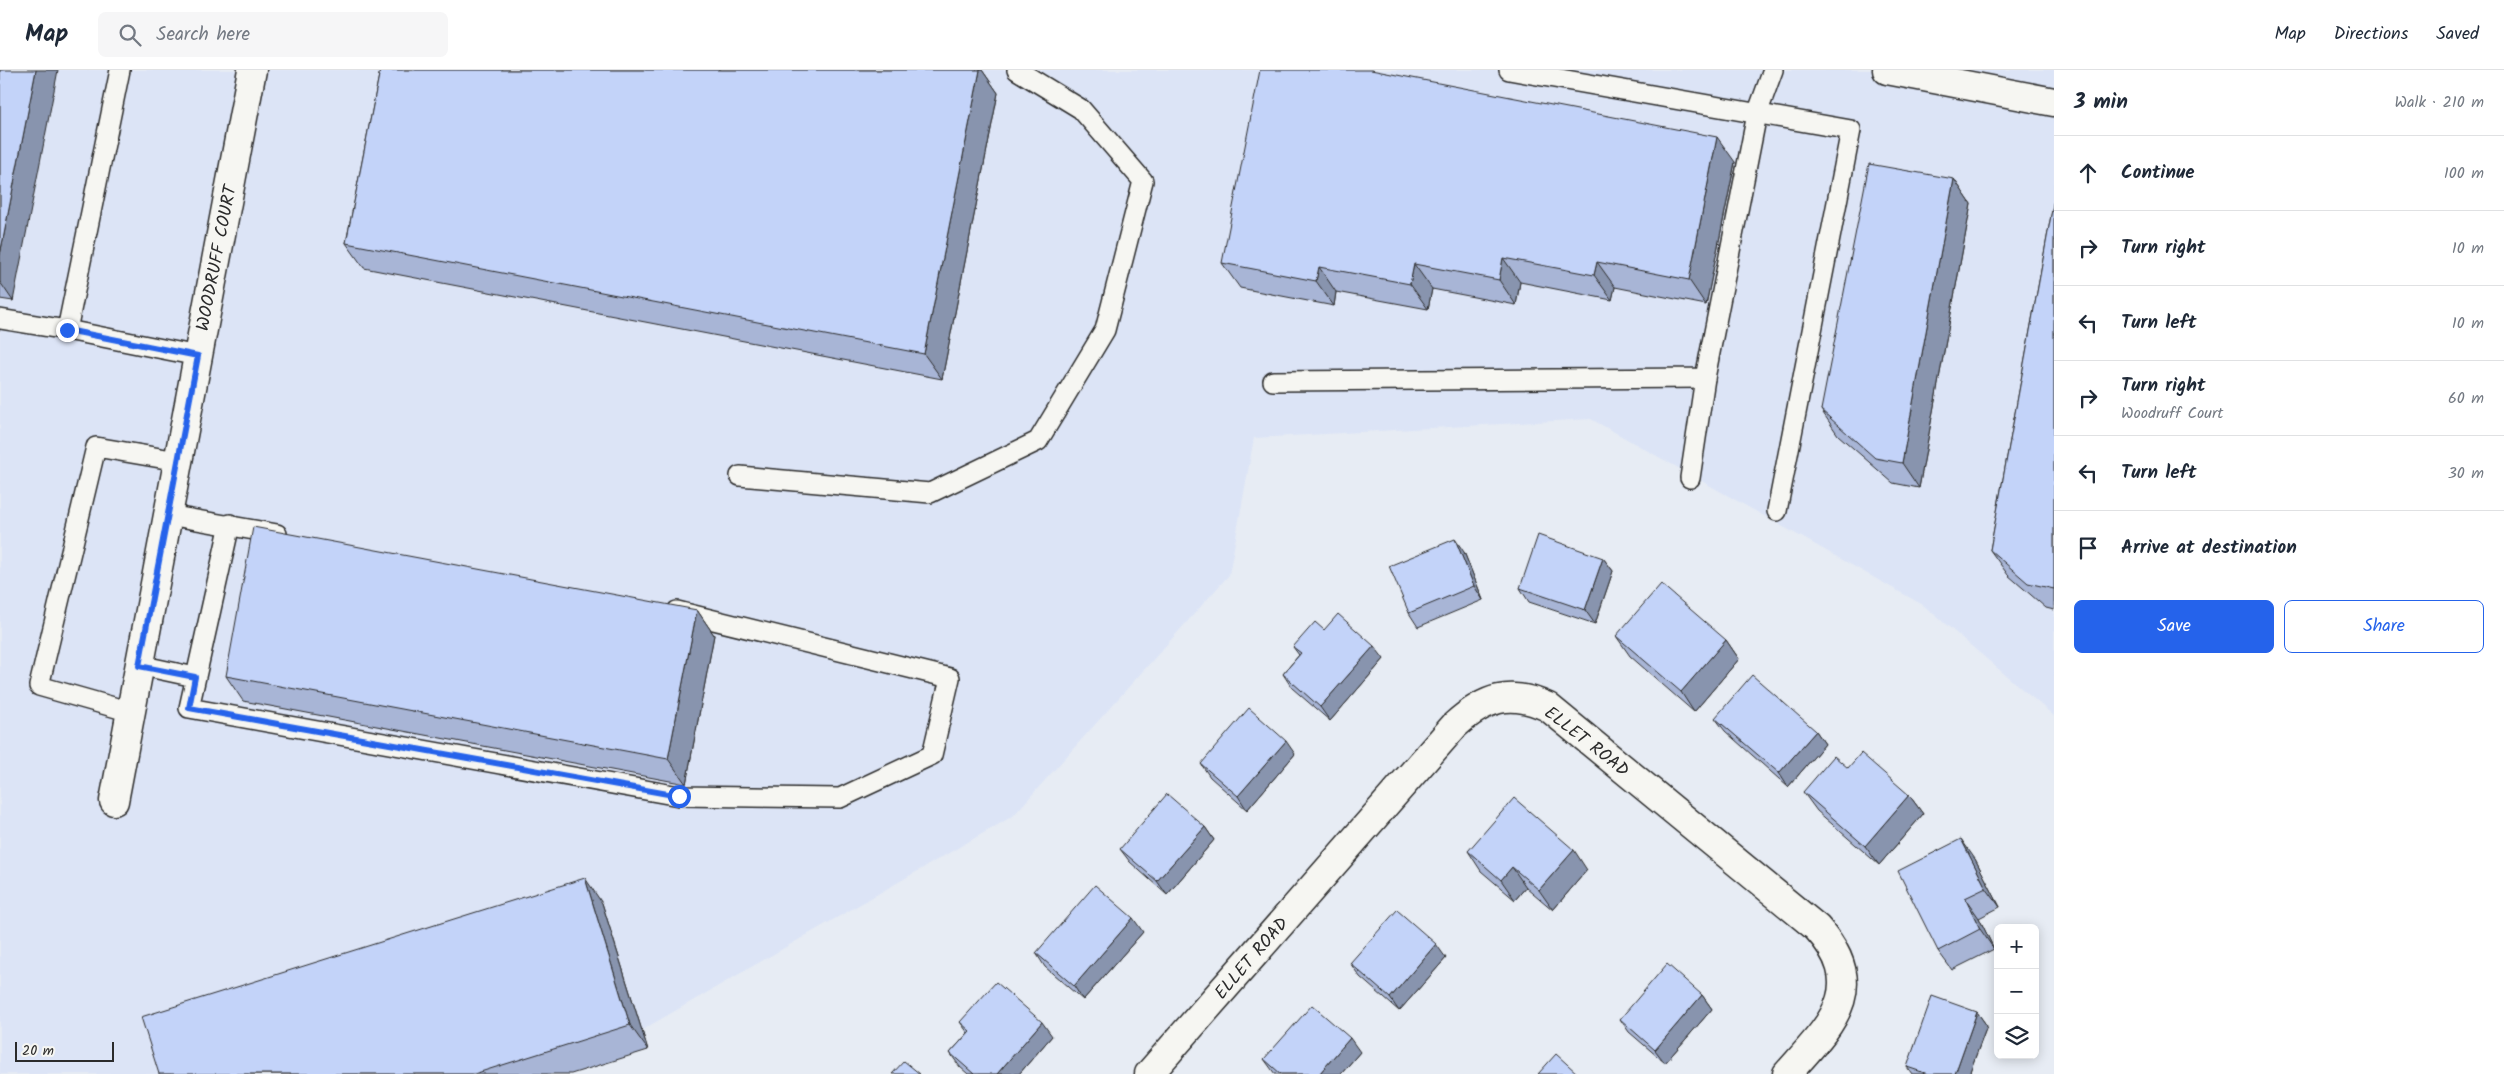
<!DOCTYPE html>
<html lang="en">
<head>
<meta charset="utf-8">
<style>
	body { margin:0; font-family:Kalam,sans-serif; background:#f6f6f7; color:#1f2937 }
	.controls { position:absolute; right:15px; bottom:15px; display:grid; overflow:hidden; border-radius:8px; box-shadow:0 2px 12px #0003 }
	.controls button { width:45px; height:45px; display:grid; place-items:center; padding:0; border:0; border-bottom:1px solid #e0e1e3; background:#fff; color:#1f2937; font:25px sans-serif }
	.scale { position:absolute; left:15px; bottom:12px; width:99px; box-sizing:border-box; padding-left:5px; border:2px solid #2b2b2b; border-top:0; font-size:14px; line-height:18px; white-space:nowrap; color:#2b2b2b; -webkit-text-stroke:4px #f6f6f2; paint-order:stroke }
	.stop { position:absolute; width:15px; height:15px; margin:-11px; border:4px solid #2563eb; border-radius:50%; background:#fff }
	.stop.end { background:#2563eb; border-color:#fff; box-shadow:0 1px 5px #0008 }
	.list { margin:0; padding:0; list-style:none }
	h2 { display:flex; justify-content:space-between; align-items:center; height:65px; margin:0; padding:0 20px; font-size:21px }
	h2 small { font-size:16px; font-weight:400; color:#747a83 }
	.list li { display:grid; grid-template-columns:32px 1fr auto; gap:15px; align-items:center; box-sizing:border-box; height:75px; padding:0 20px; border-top:1px solid #e0e1e3 }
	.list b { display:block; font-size:19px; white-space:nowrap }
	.list p { margin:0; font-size:16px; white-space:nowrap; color:#747a83 }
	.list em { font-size:16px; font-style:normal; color:#747a83 }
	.actions { display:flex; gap:10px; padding:15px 20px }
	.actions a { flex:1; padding:11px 0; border:1px solid #2563eb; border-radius:8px; text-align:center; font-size:18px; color:#2563eb }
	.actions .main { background:#2563eb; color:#fff }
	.icon { flex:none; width:28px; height:28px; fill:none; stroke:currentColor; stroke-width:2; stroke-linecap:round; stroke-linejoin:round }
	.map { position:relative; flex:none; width:2054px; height:1004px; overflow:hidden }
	header { display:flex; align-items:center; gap:30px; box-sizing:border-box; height:70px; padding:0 25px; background:#fff; border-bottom:1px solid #e0e1e3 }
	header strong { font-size:24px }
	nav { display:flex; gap:28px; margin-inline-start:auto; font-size:18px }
	.search { width:350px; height:45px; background:#f6f6f7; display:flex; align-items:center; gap:12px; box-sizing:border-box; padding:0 18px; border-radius:8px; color:#747a83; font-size:19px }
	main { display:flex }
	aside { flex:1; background:#fff }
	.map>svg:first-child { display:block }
	.built { fill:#dce4f6 }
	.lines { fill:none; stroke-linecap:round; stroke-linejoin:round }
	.service-casing { stroke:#2b2b2b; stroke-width:22 }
	.minor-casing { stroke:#2b2b2b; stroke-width:31 }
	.service { stroke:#f6f6f2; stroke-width:19 }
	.minor { stroke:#f6f6f2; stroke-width:28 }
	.wall { fill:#a8b5d6; stroke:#2b2b2b }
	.shaded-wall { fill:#8894ae; stroke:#2b2b2b }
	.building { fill:#c3d3f9; stroke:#2b2b2b }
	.route { stroke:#2563eb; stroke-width:6 }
	.labels { text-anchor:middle; stroke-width:4; stroke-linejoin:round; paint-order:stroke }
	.street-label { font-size:18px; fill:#2b2b2b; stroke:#f6f6f2 }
</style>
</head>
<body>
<header>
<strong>Map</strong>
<div class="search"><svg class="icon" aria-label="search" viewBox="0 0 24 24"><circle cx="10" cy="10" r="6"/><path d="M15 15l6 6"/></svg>Search here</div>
<nav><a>Map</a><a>Directions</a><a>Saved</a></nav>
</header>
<main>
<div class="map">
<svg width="2054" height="1004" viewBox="0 0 2054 1004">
	<rect width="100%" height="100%" fill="#e7ecf4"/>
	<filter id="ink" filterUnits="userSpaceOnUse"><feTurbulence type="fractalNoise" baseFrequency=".02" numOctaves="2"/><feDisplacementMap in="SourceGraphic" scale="10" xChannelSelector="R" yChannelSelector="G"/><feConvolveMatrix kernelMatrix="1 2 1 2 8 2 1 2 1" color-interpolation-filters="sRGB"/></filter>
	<g filter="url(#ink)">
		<path class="built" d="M0,0H2054V646L1923,535L1591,349L1254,368L1229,505L1013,746L583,994L552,1004H0Z"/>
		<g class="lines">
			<g class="service-casing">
				<g id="service">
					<path d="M1509,0L1851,60L1777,441"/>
					<path d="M0,249L67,260L120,0"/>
					<path d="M67,260L198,286"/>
					<path d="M1273,311L1705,308L1757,44L1773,0"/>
					<path d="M740,406L930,423L1038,371L1105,260L1143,111L1081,39L1017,0"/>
					<path d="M1690,408L1705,308"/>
					<path d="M168,445L277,464"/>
					<path d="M230,454L189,638L679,726L840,728L932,685L950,608L677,541"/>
					<path d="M139,595L195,607"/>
					<path d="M131,642L39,616L96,377L178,391"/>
				</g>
			</g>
			<g class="minor-casing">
				<g id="minor">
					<path d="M1887,0L2054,32"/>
					<path d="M114,731L252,0"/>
					<path d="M1149,1004L1455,655C1485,628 1510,619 1548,637L1817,858C1872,919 1829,956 1787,1004"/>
				</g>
			</g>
			<use href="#service" class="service"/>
			<use href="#minor" class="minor"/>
		</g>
		<g class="wall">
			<path d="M0,0L13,231L0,229Z"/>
			<path d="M380,0H982L998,23L942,309L364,198L346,173Z"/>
			<path d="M1735,92L1706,235L1615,217L1612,230L1520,212L1516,235L1432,219L1428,239L1336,222L1334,236L1240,218L1222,193Z"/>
			<path d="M1954,109L1971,134L1919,418L1893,413L1838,365L1821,340Z"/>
			<path d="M2054,129V540L2046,538L2008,505L1990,480Z"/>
			<path d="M1464,482L1483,530L1418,557L1409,543Z"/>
			<path d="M1603,488L1613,501L1595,554L1529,532L1520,518Z"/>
			<path d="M697,540L714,565L686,714L243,631L226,606Z"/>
			<path d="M1324,560L1384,589L1330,651L1292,618L1283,604L1299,585L1293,577Z"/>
			<path d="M1616,566L1726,570L1739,589L1694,642L1630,586Z"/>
			<path d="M1715,648L1816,661L1825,674L1788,717L1725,661Z"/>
			<path d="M1295,684L1247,740L1210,707L1201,694Z"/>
			<path d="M1848,698L1909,725L1923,744L1879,795L1817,741L1803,722Z"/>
			<path d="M1205,757L1214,770L1167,825L1130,792L1120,779Z"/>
			<path d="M1468,781L1587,800L1553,840L1526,817L1515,830L1481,801Z"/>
			<path d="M1975,789L2000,837L1979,848L1994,879L1952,900L1938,881Z"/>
			<path d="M602,833L648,980L571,1004H159Z"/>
			<path d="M1143,862L1083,930L1045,897L1036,883Z"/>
			<path d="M1446,888L1399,941L1360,907L1350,893Z"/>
			<path d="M1702,925L1712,939L1665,993L1629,962L1620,949Z"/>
			<path d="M1977,942L1987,956L1969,1004H1912L1907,997Z"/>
			<path d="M960,952L1052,966L1019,1004H968L960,997L950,983L968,963Z"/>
			<path d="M1360,982L1341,1004H1275L1264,989Z"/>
		</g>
		<g class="shaded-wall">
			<path d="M36,0H58L13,231L0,212V185Z"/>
			<path d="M980,0H982L998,23L942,309L924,284Z"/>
			<path d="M1717,67L1735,92L1706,235L1689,210Z"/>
			<path d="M1954,109L1971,134L1919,418L1902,393Z"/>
			<path d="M1503,188L1520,212L1516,235L1499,210Z"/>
			<path d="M1597,192L1615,217L1612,230L1594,205Z"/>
			<path d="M1414,194L1432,219L1428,239L1410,214Z"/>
			<path d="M1319,197L1336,222L1334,236L1316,211Z"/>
			<path d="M1455,469L1464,482L1483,530L1474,516Z"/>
			<path d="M1603,488L1613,501L1595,554L1585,540Z"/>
			<path d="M697,540L714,565L686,714L668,689Z"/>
			<path d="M1726,570L1739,589L1694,642L1681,622Z"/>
			<path d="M1374,576L1384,589L1330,651L1320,637Z"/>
			<path d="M1816,661L1825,674L1788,717L1779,703Z"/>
			<path d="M1286,671L1295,684L1247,740L1238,726Z"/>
			<path d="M1909,725L1923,744L1879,795L1865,776Z"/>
			<path d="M1205,757L1214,770L1167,825L1157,811Z"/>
			<path d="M1961,769L1975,789L2000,837L1986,818Z"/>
			<path d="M1574,780L1587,800L1553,840L1539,820Z"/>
			<path d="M1512,797L1526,817L1515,830L1501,810Z"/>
			<path d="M585,808L602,833L648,980L630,955Z"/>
			<path d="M1965,828L1979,848L1994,879L1980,859Z"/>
			<path d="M1133,848L1143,862L1083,930L1074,916Z"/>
			<path d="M1436,874L1446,888L1399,941L1390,928Z"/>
			<path d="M1702,925L1712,939L1665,993L1655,980Z"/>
			<path d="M1977,942L1987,956L1969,1004H1955Z"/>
			<path d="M1042,952L1052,966L1019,1004H997Z"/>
			<path d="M1350,968L1360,982L1341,1004H1319Z"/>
		</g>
		<g class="building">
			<path d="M0,0H36L0,185Z"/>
			<path d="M380,0H980L924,284L346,173Z"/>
			<path d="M1260,0H1371L1717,67L1689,210L1597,192L1594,205L1503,188L1499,210L1414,194L1410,214L1319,197L1316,211L1222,193Z"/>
			<path d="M1869,94L1954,109L1902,393L1875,388L1821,340Z"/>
			<path d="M2054,129V519L2028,513L1990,480Z"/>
			<path d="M253,457L697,540L668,689L226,606Z"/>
			<path d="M1538,465L1603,488L1585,540L1520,518Z"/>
			<path d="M1455,469L1474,516L1409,543L1389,496Z"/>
			<path d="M1661,514L1726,570L1681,622L1616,566Z"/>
			<path d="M1338,544L1374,576L1320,637L1283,604L1301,583L1293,577L1315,552L1324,560Z"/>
			<path d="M1752,605L1816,661L1779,703L1715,648Z"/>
			<path d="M1249,638L1286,671L1238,726L1201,694Z"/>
			<path d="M1861,683L1909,725L1865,776L1803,722L1834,686L1848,698Z"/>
			<path d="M1167,724L1205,757L1157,811L1120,779Z"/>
			<path d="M1514,728L1574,780L1539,820L1512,797L1501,810L1468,781Z"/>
			<path d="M1961,769L1986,818L1965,828L1980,859L1938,881L1898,801Z"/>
			<path d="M585,808L630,955L474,1004H159L141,947Z"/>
			<path d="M1095,815L1133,848L1074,916L1036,883Z"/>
			<path d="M1397,840L1436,874L1390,928L1350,893Z"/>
			<path d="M1667,894L1702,925L1655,980L1620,949Z"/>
			<path d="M996,912L1042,952L997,1004H974L950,983L970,961L960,952Z"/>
			<path d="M1932,926L1977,942L1955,1004H1928L1907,997Z"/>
			<path d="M1312,935L1350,968L1319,1004H1281L1264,989Z"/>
			<path d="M1556,984L1578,1004H1538Z"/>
			<path d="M904,991L920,1004H892Z"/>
		</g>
	</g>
	<g class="lines" filter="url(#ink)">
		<path class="route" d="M67,260L198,286L139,596L195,607L189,638L679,726"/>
	</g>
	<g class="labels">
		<g class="street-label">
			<text transform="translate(216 188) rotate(-79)" y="6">WOODRUFF COURT</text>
			<text transform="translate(1587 671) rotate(38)" y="6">ELLET ROAD</text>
			<text transform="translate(1251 888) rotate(-49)" y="6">ELLET ROAD</text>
		</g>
	</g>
</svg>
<div class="controls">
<button>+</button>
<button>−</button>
<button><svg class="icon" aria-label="layers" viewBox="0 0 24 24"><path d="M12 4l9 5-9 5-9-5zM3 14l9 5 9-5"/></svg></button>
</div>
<div class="scale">20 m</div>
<div class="stop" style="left:679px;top:726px"></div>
<div class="stop end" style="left:67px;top:260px"></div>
</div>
<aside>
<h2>3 min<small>Walk · 210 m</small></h2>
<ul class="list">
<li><svg class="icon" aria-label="ahead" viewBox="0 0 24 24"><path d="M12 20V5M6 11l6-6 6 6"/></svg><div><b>Continue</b></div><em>100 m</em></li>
<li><svg class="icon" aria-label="right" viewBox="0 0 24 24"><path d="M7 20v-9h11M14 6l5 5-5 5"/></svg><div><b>Turn right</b></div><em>10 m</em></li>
<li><svg class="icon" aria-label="left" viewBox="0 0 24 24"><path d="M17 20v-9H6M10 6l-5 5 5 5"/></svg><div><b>Turn left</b></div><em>10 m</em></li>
<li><svg class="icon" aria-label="right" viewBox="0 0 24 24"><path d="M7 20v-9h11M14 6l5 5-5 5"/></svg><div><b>Turn right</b><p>Woodruff Court</p></div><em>60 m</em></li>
<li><svg class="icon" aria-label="left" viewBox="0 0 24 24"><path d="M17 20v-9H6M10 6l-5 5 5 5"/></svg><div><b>Turn left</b></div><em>30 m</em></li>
<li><svg class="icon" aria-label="arrive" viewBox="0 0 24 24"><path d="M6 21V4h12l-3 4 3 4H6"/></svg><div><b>Arrive at destination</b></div></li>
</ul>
<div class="actions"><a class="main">Save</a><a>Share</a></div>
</aside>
</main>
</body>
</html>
